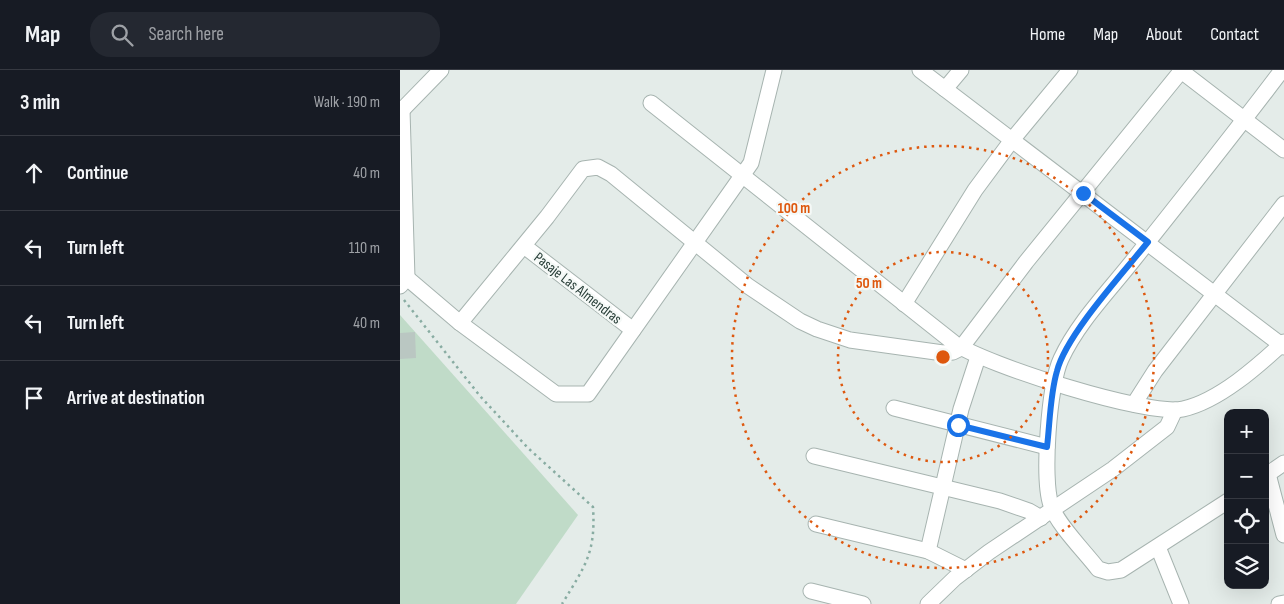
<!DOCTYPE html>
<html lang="en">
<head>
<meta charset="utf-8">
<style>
	body { margin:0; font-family:"Sofia Sans Condensed",sans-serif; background:#242831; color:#f1f3f6 }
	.controls { position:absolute; right:15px; bottom:15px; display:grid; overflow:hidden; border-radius:10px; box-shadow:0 5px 20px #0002 }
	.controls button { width:45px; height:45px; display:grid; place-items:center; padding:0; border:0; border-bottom:1px solid #363941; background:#171b24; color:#f1f3f6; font:25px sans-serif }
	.stop { position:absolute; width:15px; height:15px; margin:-11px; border:4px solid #1a73e8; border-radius:50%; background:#fff }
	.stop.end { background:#1a73e8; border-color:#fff; box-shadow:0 1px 5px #0008 }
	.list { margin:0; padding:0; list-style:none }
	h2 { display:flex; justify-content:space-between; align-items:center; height:65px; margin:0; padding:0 20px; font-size:21px }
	h2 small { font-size:16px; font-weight:400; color:#9ea1a6 }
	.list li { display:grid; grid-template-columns:32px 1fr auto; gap:15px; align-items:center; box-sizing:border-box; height:75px; padding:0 20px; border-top:1px solid #363941 }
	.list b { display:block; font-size:19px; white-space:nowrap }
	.list em { font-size:16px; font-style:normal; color:#9ea1a6 }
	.icon { flex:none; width:28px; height:28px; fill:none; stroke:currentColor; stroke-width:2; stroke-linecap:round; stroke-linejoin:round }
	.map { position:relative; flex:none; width:884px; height:534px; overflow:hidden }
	header { display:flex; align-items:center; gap:30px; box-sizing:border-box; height:70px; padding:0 25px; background:#171b24; border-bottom:1px solid #363941 }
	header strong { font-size:24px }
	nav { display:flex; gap:28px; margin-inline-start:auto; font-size:18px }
	.search { width:350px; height:45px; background:#242831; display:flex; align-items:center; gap:12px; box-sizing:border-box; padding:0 18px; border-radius:20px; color:#9ea1a6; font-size:19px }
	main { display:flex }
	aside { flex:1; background:#171b24 }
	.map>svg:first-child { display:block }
	.green { fill:#c0dbc8 }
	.building { fill:#bac7c2 }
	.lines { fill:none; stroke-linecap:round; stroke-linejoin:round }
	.minor-casing { stroke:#a7b4b0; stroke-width:17 }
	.tertiary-casing { stroke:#a7b4b0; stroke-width:17 }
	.path { stroke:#88aca2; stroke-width:2.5; stroke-dasharray:2.5 4; stroke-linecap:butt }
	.minor { stroke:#fff; stroke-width:15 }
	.tertiary { stroke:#fff; stroke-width:15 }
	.route { stroke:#1a73e8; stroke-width:6 }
	.ring { fill:none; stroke:#de580e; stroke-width:2.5; stroke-dasharray:2.5 5 }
	.labels { text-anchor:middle; stroke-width:4.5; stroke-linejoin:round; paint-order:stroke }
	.street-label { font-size:15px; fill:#263c36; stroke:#f5f9f7 }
	.centre { fill:#de580e; stroke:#f5f9f7; stroke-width:2.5 }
	.ring-label { font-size:15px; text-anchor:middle; font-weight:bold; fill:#de580e; stroke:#f5f9f7; stroke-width:4.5; stroke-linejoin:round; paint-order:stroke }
</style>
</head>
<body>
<header>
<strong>Map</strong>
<div class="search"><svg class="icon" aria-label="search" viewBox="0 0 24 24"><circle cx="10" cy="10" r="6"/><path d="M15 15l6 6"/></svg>Search here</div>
<nav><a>Home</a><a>Map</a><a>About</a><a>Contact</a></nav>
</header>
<main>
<aside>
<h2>3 min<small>Walk · 190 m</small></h2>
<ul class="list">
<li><svg class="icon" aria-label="ahead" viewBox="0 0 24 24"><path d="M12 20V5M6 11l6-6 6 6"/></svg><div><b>Continue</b></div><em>40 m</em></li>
<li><svg class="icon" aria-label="left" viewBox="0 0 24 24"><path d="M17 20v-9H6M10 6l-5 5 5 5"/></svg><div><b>Turn left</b></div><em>110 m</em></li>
<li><svg class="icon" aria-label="left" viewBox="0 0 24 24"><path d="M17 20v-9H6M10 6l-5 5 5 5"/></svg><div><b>Turn left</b></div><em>40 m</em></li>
<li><svg class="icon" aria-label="arrive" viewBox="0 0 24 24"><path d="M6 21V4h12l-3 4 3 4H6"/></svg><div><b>Arrive at destination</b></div></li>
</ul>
</aside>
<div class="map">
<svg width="884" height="534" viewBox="0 0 884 534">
	<rect width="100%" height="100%" fill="#e4ece9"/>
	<path class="green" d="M0,245L178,445L116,534H0Z"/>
	<path class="building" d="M15,262L16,288L0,289V263Z"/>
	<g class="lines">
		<g class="minor-casing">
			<g id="minor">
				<path d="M520,0L884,277"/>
				<path d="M780,0L884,80"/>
				<path d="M545,19L561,0"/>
				<path d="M251,33L554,273C586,295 749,347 783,339C819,331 858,296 884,272"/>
				<path d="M2,40L41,0"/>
				<path d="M124,176L233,260"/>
				<path d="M0,202L60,253L156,324H188L351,93L374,0"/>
				<path d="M504,234L575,120L612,70L670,0"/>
				<path d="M60,253L147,147L183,99L198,97L211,104L348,216L400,251L417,259L450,270L543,283L553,282L561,278L626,192L782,0"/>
				<path d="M734,334L755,301L884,134"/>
				<path d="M494,338L647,377"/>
				<path d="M414,386L600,431L629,441L641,448"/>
				<path d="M868,404L884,465"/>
				<path d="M865,406L884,393"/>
				<path d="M828,431L721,500L708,502L698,499C686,483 656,453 651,435C642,409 649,314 661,289C678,252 710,220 735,188C784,126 834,64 882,0"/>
				<path d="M416,454L528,481L566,500"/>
				<path d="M758,477L781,534"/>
				<path d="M528,481L561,339L578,287"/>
				<path d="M411,521L463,534"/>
				<path d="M528,534L555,508L589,482L713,399L767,357L775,340"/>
				<path d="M879,534L884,533"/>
			</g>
		</g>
		<g class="tertiary-casing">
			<path id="tertiary" d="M0,39L2,40L7,208L0,216"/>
		</g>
		<path class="path" d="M4,230L80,326L128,378L193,437C196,483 185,496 162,534"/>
		<use href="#minor" class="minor"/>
		<use href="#tertiary" class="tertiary"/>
	</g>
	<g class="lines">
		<path class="route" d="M558,355L647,377C650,352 650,325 657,301C666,265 723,203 748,172L683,123"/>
	</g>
	<g class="ring">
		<circle cx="543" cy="287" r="105"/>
		<circle cx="543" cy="287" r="211"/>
	</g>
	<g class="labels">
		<g class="street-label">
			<text transform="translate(178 218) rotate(38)" y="5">Pasaje Las Almendras</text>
		</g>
	</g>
	<circle cx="543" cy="287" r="8" class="centre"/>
	<g class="ring-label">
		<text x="394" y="143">100 m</text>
		<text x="469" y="218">50 m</text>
	</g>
</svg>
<div class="controls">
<button>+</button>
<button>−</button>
<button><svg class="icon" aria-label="locate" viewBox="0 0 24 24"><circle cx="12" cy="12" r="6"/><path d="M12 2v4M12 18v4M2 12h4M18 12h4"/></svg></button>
<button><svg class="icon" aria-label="layers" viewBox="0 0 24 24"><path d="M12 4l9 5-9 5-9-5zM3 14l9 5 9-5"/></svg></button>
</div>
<div class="stop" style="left:558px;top:355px"></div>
<div class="stop end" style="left:683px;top:123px"></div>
</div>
</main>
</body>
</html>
